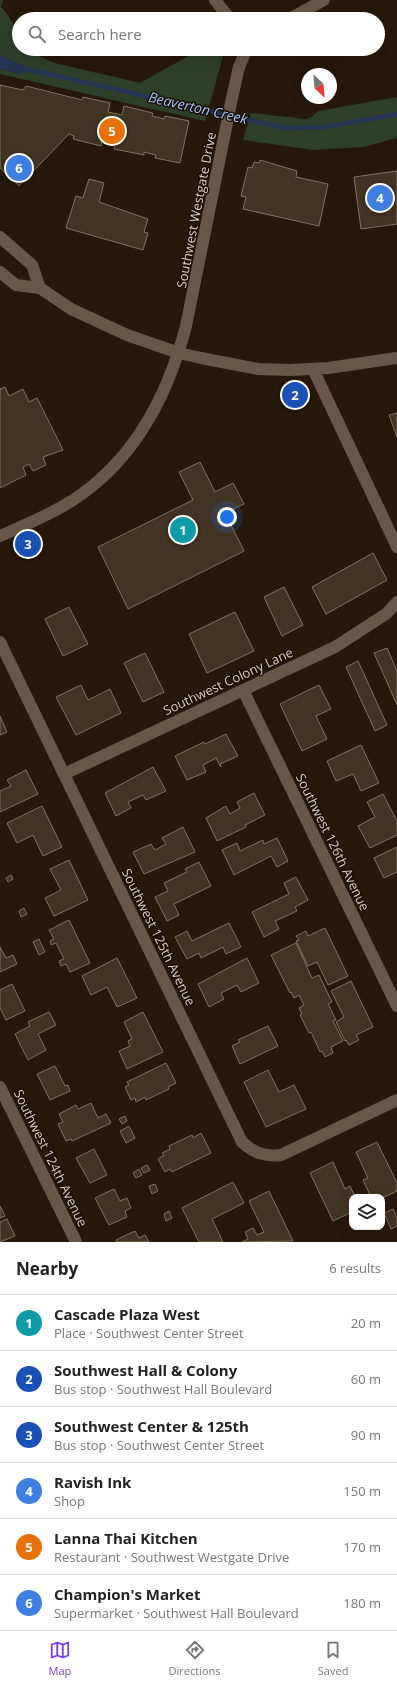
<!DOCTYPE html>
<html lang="en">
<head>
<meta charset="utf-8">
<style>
	body { margin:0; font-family:"Open Sans",sans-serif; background:#f6f6f6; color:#222 }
	.controls { position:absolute; right:12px; bottom:12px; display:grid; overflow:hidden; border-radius:8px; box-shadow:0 4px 16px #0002 }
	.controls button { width:36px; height:36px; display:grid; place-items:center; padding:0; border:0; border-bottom:1px solid #e0e0e0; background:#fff; color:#222; font:20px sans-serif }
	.compass { position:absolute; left:301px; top:68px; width:36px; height:36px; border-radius:50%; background:#fff; box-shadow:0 4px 16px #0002; rotate:154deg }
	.you { position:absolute; left:227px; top:517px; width:14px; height:14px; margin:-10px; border:3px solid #fff; border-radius:50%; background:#1a73e8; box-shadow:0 0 0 6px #1a73e833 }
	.badge { display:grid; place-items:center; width:26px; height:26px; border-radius:50%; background:#7c3aed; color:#fff; font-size:13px; font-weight:700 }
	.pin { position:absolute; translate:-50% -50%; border:2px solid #fff; box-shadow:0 1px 4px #0006 }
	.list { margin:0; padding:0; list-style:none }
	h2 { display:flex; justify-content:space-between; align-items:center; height:52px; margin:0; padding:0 16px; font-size:17px }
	h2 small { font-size:13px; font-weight:400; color:#767676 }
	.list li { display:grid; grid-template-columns:26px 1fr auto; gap:12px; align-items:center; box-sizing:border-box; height:56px; padding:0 16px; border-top:1px solid #e0e0e0 }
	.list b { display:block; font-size:15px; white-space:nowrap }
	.list p { margin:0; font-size:13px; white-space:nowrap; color:#767676 }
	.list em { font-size:13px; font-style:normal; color:#767676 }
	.icon { flex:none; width:22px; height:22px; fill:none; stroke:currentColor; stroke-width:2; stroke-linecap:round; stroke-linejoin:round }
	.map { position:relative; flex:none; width:397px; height:1242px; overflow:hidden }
	.search { position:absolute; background:#fff; box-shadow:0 4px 16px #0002; left:12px; right:12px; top:12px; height:44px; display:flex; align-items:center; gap:10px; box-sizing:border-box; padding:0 14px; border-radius:22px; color:#767676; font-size:15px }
	.sheet { height:388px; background:#fff }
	nav { display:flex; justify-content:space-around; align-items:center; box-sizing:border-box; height:56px; border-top:1px solid #e0e0e0; background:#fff; font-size:11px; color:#767676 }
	nav a { display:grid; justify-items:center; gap:2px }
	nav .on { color:#7c3aed }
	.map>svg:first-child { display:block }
	.green { fill:#2d3e29 }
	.water { fill:#233553 }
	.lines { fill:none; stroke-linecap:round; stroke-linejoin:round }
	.stream { stroke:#233553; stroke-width:4.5 }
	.building { fill:#423423; stroke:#827360 }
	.street { stroke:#685747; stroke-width:12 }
	.secondary { stroke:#685747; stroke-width:12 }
	.labels { text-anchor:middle; stroke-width:3; stroke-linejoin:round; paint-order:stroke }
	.street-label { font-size:13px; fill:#d9cfc6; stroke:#1d0f03 }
	.water-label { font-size:14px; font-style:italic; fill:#9fc2fa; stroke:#1d0f03 }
</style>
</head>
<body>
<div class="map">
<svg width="397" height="1242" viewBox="0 0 397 1242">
	<rect width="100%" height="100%" fill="#26180a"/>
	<g class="green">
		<path d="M0,0H3L1,7C13,20 19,31 19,49H27L29,52L55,63L140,83L201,49H225L205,121L0,74V69L22,74L32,70L0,55Z"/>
		<path d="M397,97V138L363,147L313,150L243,140L251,113L306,119L312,117L318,111Z"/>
	</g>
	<path class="water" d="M0,55L32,70L23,74L0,69Z"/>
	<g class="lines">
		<path class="stream" d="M27,69L285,128L327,127L397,114"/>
	</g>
	<g class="building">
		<path d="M0,85L23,90L26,86L82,100L83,97L110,103L108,112L122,115L124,106L153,113L152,116L164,119L165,116L189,121L180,163L155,158L156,155L144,152V155L114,149L115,144L102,141L101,146L73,139L74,136L69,134L19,186L0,168Z"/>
		<path d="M260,160L297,171L296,177L328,184L319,226L243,209L246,197L241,196L248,167L252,168L254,162L259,163Z"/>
		<path d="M397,171V224L361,229L354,177Z"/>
		<path d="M89,179L104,183L99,202L148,219L144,232L148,233L143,250L66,228L76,196L83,198Z"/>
		<path d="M5,387L9,396L23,389L29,402L37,398L63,450L43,457L46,465L33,471L29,464L23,467L26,475L0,488V389Z"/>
		<path d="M397,413V437L389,415Z"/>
		<path d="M200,462L215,492L233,483L244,504L225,513L244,551L128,609L98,547L193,500L179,472Z"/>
		<path d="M373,553L387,580L326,614L312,587Z"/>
		<path d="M284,587L303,625L282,636L264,597Z"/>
		<path d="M69,607L88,644L63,656L45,619Z"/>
		<path d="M235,612L254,651L207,673L189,634Z"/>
		<path d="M387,648L397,671V705L374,653Z"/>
		<path d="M145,653L164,692L143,702L124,663Z"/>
		<path d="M358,661L387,725L375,731L346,667Z"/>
		<path d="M81,685L88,700L110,689L121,713L76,735L56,697Z"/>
		<path d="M319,685L331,709L316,716L327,739L302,751L280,704Z"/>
		<path d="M0,716L7,732L0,735Z"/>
		<path d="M226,734L238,756L220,764L221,767L216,758L203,765L206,772L187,780L175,756L204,742L205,744Z"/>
		<path d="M361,745L379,783L361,791L353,774L336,781L327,761Z"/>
		<path d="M153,767L166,791L146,800L143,795L128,802L131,808L116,816L105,793Z"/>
		<path d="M26,770L38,794L0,812V791L11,786L7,780Z"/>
		<path d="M254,793L265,815L245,825L246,827L217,841L206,818L226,806L230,814L240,808L237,802Z"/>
		<path d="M383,794L397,821V835L370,848L358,826L375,817L367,802Z"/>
		<path d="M42,806L62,847L43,856L33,835L17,843L7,823Z"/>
		<path d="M183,827L195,852L144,874L133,852L151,844L155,850L166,844L162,838Z"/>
		<path d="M277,838L288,861L277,867L271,856L234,875L222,850L237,843L240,851L263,840L264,844Z"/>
		<path d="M397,847V872L384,878L374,858Z"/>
		<path d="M69,860L88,900L54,916L45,898L61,890L50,869Z"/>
		<path d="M199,862L211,886L174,904L179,915L167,921L155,897L168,891L164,883L187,872L185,869Z"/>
		<path d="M11,875L13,879L8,882L6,878Z"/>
		<path d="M296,877L308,900L295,907L297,911L275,921L279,929L264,937L252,912L289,894L284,883Z"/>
		<path d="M24,908L27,914L21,917L19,911Z"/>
		<path d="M69,920L90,963L70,972L66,964L61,966L59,961L64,959L56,943L51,945L50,941L54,939L49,930Z"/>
		<path d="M229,923L241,947L226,954L223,947L201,958L199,953L187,959L175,937L187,931L192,941Z"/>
		<path d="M325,928L348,976L328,985L317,962L308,966L296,941L299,940L296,936L306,931L308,936Z"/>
		<path d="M39,939L45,952L39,955L33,942Z"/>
		<path d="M296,943L312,978L319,975L332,1002L328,1004L336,1020L333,1021L343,1041L331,1047L333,1053L325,1057L322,1051L320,1052L311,1032L309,1033L300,1015L302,1014L299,1008L304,1005L299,995L294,998L291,992L290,993L271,955Z"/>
		<path d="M0,947L6,958L13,955L17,964L0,972Z"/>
		<path d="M117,958L137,998L117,1007L107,987L91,995L82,976Z"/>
		<path d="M247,958L259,983L241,992L237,985L221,993L224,999L209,1007L198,984Z"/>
		<path d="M351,981L373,1027L356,1035L359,1040L349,1045L346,1040L345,1041L336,1022L344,1017L331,991Z"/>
		<path d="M12,984L25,1011L6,1020L0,1008V990Z"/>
		<path d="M49,1012L56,1025L38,1034L46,1050L28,1060L15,1034L30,1026L28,1022Z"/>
		<path d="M143,1012L163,1052L127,1069L119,1051L130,1046L128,1041L132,1039L124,1022Z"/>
		<path d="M268,1026L278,1046L240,1064L232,1046L240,1042L238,1040Z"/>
		<path d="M166,1063L176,1083L168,1087L169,1089L146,1100L145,1097L136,1102L135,1098L131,1100L125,1087L129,1085L127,1082Z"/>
		<path d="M55,1066L65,1086L68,1085L70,1091L50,1100L37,1074Z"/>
		<path d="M268,1070L279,1092L294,1085L306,1109L266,1127L244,1082Z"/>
		<path d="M91,1103L98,1118L106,1114L111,1123L72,1141L71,1139L66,1141L58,1124L63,1122L59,1114L76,1105L78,1109Z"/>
		<path d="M125,1116L127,1121L122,1124L119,1119Z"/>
		<path d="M129,1126L135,1138L126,1143L120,1131Z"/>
		<path d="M201,1133L211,1153L172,1172L170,1169L165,1172L158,1159L164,1155L162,1153L170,1149L169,1146L192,1135L193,1138Z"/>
		<path d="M377,1142L397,1183V1191L382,1198L371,1197L363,1180L368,1178L356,1152Z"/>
		<path d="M94,1149L107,1175L90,1183L76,1158Z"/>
		<path d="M333,1162L345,1189L350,1186L355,1197H352V1212L333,1221L310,1173Z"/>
		<path d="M147,1165L150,1170L144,1173L141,1168Z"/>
		<path d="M139,1169L142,1175L136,1178L133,1173Z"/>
		<path d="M233,1182L244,1203L212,1219L223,1242H199L182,1208Z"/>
		<path d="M155,1184L158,1191L152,1194L149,1186Z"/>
		<path d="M114,1189L120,1201L127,1198L131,1208L125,1211L127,1217L109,1225L95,1198Z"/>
		<path d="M269,1191L293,1241L242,1242L248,1239L245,1232L253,1228L257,1235L264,1232L249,1201Z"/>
		<path d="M0,1206L5,1216L0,1218Z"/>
		<path d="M393,1209L397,1218V1226L391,1229L384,1213Z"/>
		<path d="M169,1211L172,1218L166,1221L164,1214Z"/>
		<path d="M7,1219L15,1236L0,1242V1222Z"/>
		<path d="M135,1231L139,1238L145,1235L149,1242H117L116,1240Z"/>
	</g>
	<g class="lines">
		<g class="street">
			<path d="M289,19L324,0"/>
			<path d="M313,369L397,547"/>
			<path d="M0,642L242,1142C254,1153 265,1157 281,1155L397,1100"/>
			<path d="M243,690L397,1006"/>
			<path d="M64,774L335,647L386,614L397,602"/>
			<path d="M0,1087L76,1242"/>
		</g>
		<g class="secondary">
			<path d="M215,0L230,19"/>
			<path d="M0,237L32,265L40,288"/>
			<path d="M0,272L16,285L40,288L71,309L127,335L179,353L201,358L258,369L290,370L328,368L397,358"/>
			<path d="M0,536C25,525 50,515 73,500C135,460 168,395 186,326L232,98L239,67L247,49"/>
		</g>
	</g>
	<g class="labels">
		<g class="street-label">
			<text transform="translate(196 210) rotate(-79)" y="5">Southwest Westgate Drive</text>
			<text transform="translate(228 681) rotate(-25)" y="5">Southwest Colony Lane</text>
			<text transform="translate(333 842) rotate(64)" y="5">Southwest 126th Avenue</text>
			<text transform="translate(159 937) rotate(64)" y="5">Southwest 125th Avenue</text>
			<text transform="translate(51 1158) rotate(64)" y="5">Southwest 124th Avenue</text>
		</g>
		<g class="water-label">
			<text transform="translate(198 108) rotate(13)" y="5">Beaverton Creek</text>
		</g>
	</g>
</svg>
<div class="controls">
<button><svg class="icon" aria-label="layers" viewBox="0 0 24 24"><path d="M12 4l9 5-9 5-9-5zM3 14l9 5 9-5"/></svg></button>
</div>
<svg class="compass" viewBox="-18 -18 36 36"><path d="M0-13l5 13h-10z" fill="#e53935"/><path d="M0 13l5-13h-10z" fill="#767676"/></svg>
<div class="you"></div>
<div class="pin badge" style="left:183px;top:530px;background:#0f9aa8">1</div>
<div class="pin badge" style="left:295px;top:395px;background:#1a4fb4">2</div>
<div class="pin badge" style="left:28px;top:544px;background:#1a4fb4">3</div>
<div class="pin badge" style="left:380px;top:198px;background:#3f7fe0">4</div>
<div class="pin badge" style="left:112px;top:131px;background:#e8710a">5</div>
<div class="pin badge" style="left:19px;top:168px;background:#3f7fe0">6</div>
<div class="search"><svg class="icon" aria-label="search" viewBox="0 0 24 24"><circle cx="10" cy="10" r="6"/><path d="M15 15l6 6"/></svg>Search here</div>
</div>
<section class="sheet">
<h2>Nearby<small>6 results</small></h2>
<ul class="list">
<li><span class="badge" style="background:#0f9aa8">1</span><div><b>Cascade Plaza West</b><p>Place · Southwest Center Street</p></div><em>20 m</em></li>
<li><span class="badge" style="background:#1a4fb4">2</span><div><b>Southwest Hall &amp; Colony</b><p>Bus stop · Southwest Hall Boulevard</p></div><em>60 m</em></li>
<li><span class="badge" style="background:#1a4fb4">3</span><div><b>Southwest Center &amp; 125th</b><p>Bus stop · Southwest Center Street</p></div><em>90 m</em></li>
<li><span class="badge" style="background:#3f7fe0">4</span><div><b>Ravish Ink</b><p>Shop</p></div><em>150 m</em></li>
<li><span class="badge" style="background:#e8710a">5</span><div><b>Lanna Thai Kitchen</b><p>Restaurant · Southwest Westgate Drive</p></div><em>170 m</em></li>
<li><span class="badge" style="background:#3f7fe0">6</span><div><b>Champion's Market</b><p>Supermarket · Southwest Hall Boulevard</p></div><em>180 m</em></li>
</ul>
</section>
<nav>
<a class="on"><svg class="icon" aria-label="map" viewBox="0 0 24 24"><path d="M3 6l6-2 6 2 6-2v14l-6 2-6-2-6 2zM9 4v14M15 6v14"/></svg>Map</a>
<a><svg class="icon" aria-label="directions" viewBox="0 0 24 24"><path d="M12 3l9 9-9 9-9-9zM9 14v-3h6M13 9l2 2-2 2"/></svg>Directions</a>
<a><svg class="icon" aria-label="saved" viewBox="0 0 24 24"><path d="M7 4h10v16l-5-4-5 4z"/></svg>Saved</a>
</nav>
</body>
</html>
